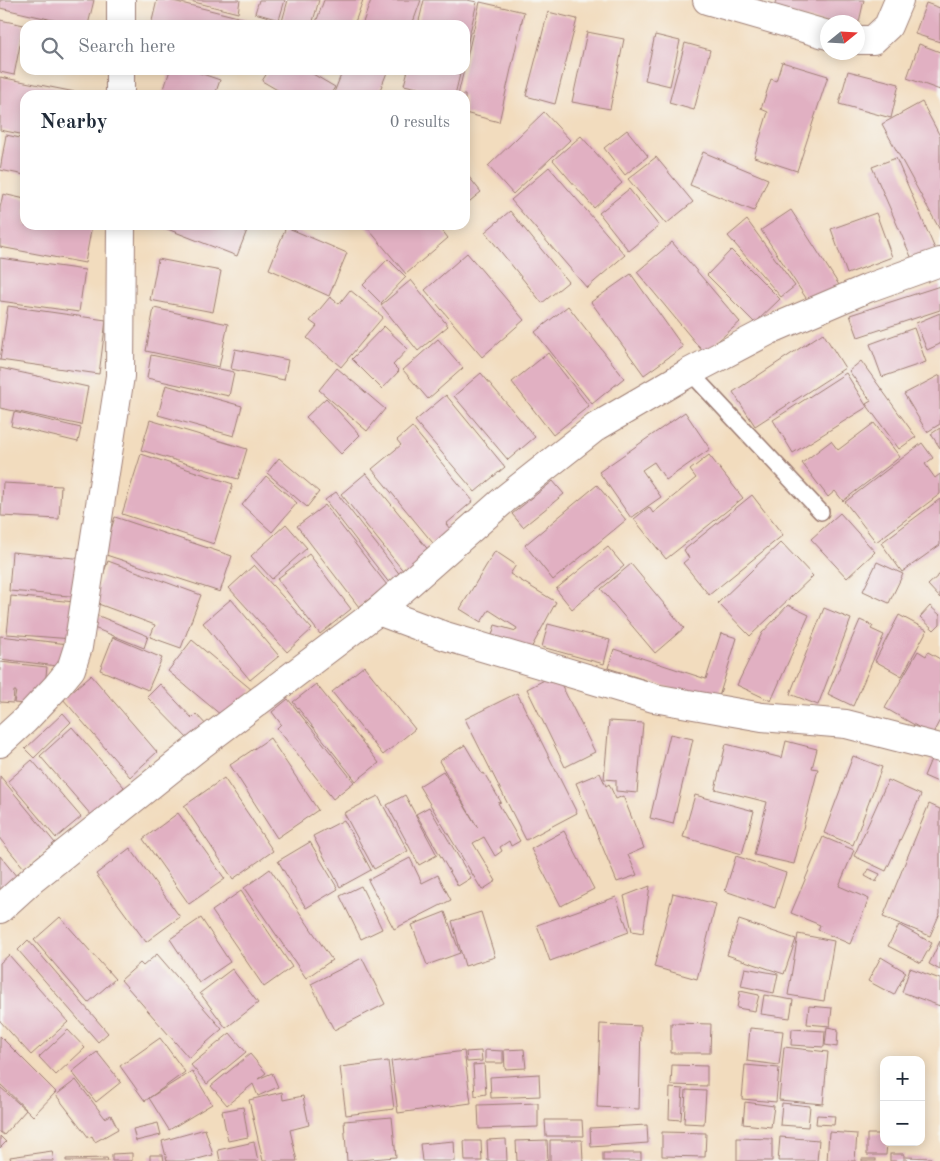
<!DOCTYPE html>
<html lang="en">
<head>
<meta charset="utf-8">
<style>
	body { margin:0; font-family:"Old Standard TT",serif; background:#f6f6f7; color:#1f2937 }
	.controls { position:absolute; right:15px; bottom:15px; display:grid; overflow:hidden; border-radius:10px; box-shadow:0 2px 12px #0003 }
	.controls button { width:45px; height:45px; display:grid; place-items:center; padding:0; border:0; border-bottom:1px solid #e0e1e3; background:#fff; color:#1f2937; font:25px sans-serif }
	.compass { position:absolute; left:820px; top:15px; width:45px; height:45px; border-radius:50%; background:#fff; box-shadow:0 2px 12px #0003; rotate:72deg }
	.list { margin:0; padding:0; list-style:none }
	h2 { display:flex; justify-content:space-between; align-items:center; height:65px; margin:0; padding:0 20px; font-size:21px }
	h2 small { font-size:16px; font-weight:400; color:#747a83 }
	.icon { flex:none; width:28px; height:28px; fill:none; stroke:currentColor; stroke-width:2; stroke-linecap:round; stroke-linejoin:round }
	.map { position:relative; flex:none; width:940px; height:1161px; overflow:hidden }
	.search { position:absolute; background:#fff; box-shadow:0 2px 12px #0003; left:20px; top:20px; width:450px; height:55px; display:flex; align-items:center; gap:12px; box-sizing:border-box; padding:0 18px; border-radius:15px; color:#747a83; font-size:19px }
	.panel { position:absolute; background:#fff; box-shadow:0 2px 12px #0003; left:20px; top:90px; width:450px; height:140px; border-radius:15px }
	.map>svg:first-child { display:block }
	.building { fill:#e1b0c2 }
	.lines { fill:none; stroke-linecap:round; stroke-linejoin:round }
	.service-casing { stroke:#9e7e74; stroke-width:18 }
	.minor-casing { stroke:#9e7e74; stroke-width:30 }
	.service { stroke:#fff; stroke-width:15 }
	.minor { stroke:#fff; stroke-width:28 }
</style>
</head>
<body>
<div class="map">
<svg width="940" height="1161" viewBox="0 0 940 1161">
	<rect width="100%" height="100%" fill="#f6f6f2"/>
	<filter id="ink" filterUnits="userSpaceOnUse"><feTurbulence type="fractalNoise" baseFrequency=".02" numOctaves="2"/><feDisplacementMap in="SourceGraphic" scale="10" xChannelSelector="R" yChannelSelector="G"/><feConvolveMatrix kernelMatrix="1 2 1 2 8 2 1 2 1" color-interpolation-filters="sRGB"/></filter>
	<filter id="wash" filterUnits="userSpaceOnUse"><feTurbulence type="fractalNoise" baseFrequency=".0096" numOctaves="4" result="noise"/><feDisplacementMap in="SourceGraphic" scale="20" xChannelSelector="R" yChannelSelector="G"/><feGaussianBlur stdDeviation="1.12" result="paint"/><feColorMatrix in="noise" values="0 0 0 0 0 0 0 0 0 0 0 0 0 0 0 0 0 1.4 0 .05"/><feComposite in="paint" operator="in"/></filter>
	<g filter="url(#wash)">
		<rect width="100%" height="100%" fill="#f2dcbe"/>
		<g id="blocks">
			<g class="building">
				<path d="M0,0H94L88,25H75L0,8Z"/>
				<path d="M157,0H169L250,20L248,25H151Z"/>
				<path d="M186,0H240L238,13Z"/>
				<path d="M259,0H285L279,20L255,13Z"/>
				<path d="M288,0H319L312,25H281Z"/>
				<path d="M324,0H363L354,25H315Z"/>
				<path d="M371,0H421L412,25H362Z"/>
				<path d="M424,0H467L477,2L466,50L465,25H418Z"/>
				<path d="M776,0H864L859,22L828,23L773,11Z"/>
				<path d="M480,2L524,12L499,122L465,113V95H458Z"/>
				<path d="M926,3L940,8V42L915,34Z"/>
				<path d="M548,12L577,19L555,104L526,96Z"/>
				<path d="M0,20L24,25L14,75L0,72Z"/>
				<path d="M587,32L624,39L610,109L572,102Z"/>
				<path d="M655,35L680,41L670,86L645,80Z"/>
				<path d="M685,43L710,50L694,110L669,103Z"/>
				<path d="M919,44L940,52V90L907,78Z"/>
				<path d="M782,62L828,76L797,171L754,157L768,112L761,109L771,79L776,81Z"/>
				<path d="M170,70H191L220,80L215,95H162Z"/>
				<path d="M269,70H306L335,87L330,95H286L262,81Z"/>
				<path d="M343,70H388L378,95H333Z"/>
				<path d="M408,70H461L455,95H448L404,85Z"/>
				<path d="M848,71L899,84L891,118L839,104Z"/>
				<path d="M0,77L85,94L84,95H25V135L0,130Z"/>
				<path d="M922,102L940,136V230L882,124Z"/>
				<path d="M544,112L570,140L513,194L488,166Z"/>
				<path d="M627,130L648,156L625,175L604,148Z"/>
				<path d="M6,135L25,139V175L0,170Z"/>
				<path d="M581,136L622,183L594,208L553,160Z"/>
				<path d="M703,152L768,179L754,211L690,185Z"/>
				<path d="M656,157L693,202L666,224L628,179Z"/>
				<path d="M896,158L935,249L912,259L872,167Z"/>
				<path d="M549,167L625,255L587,288L511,200Z"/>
				<path d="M465,172L481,192L465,205Z"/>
				<path d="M629,189L659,226L629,251L599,213Z"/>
				<path d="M3,194L25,199V225H92L85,263L0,247V208Z"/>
				<path d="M791,210L839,285L810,304L761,230Z"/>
				<path d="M510,211L568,282L542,303L485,232Z"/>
				<path d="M876,213L892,257L847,274L831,229Z"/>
				<path d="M747,220L795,286L781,297L728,236Z"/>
				<path d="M157,225H249L237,256Z"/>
				<path d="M365,225H438L448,238L406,274Z"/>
				<path d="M286,227L347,253L329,296L269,269Z"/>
				<path d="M672,242L740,322L704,353L637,272Z"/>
				<path d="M731,250L780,299L755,323L707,275Z"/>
				<path d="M467,253L524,320L482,357L425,290Z"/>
				<path d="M0,258L85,270L79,312L0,301Z"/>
				<path d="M158,259L221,271L213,312L150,300Z"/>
				<path d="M388,259L406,277L381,303L363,285Z"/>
				<path d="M631,274L683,347L644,375L591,302Z"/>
				<path d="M411,280L448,326L418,351L381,305Z"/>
				<path d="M940,286V310L858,337L850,315Z"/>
				<path d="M350,290L383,317L341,367L307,338L317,326L310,321L330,297L339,304Z"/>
				<path d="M8,306L106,320L99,374L0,360Z"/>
				<path d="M568,306L624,378L592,404L535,332Z"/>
				<path d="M154,308L228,324L219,367L146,351Z"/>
				<path d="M940,313V344L927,350L916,323Z"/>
				<path d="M384,326L408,349L393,365L399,371L382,389L352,359Z"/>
				<path d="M914,328L926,362L882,377L870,344Z"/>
				<path d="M823,333L845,368L755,426L733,392Z"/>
				<path d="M438,339L463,368L428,399L403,370Z"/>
				<path d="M235,349L288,360L284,380L231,369Z"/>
				<path d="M548,353L589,406L553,435L512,382Z"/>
				<path d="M151,355L234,372L229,396L147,378Z"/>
				<path d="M861,361L916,437L899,449L866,404L871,401L849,371Z"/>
				<path d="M0,368L88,387L81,425L0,408Z"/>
				<path d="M337,368L385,409L367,431L319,390Z"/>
				<path d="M481,373L535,437L508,460L454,396Z"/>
				<path d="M846,373L867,407L793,453L773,420Z"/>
				<path d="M940,375V424L927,432L904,394Z"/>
				<path d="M166,385L242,406L234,436L158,415Z"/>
				<path d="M446,395L505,467L475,492L415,421Z"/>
				<path d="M326,398L360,435L341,454L306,417Z"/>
				<path d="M14,412L81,428L78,442L11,426Z"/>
				<path d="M685,412L710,449L666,480L654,462L642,470L661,497L631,518L599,472Z"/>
				<path d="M150,420L247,449L238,479L141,450Z"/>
				<path d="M874,423L900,457L843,501L835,491L828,497L802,463L831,441L838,450Z"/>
				<path d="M412,427L473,501L446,524L454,534L437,548L372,469L401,445L397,440Z"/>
				<path d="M940,428V448L931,434Z"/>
				<path d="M922,443L933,458L925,464L935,478L940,474V494L876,542L845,502Z"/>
				<path d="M141,454L233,484L214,544L122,514Z"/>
				<path d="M709,455L743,498L666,559L634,519L649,507L653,513L696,478L690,470Z"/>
				<path d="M279,458L319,492L307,507L267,473Z"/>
				<path d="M366,473L434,557L409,578L341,494Z"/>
				<path d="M266,476L297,503L272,532L242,505Z"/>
				<path d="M553,481L564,494L523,527L512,514Z"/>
				<path d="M3,483L61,486L59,519L1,516Z"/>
				<path d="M597,485L626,520L553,580L525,545Z"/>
				<path d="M336,492L401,576L390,584L325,500Z"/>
				<path d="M752,495L783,535L709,595L683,563L689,558L684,550Z"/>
				<path d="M940,499V545L902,572L881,543Z"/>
				<path d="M325,505L387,585L359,607L297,526Z"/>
				<path d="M840,513L875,552L847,578L811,539Z"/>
				<path d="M115,517L232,556L220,592L103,554Z"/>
				<path d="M286,524L307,548L272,579L251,556Z"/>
				<path d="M781,542L813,576L750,636L718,603Z"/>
				<path d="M608,547L624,566L572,609L556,589Z"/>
				<path d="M495,551L516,565L510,574L556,602L529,652L490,642L495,625L516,631L517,628L489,610L481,622L460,609Z"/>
				<path d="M12,552L85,559L82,597L9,591Z"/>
				<path d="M309,554L351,609L320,634L277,579Z"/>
				<path d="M108,561L201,595L181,648L150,637L155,625L93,602Z"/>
				<path d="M877,562L903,574L889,603L863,591Z"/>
				<path d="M631,564L684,628L655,653L601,589Z"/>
				<path d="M254,565L312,629L287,652L229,588Z"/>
				<path d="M940,574V598L928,585Z"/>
				<path d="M11,596L75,602L72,639L7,634Z"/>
				<path d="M231,599L279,656L250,680L203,623Z"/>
				<path d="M788,605L809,615L771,701L737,685L762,633Z"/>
				<path d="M930,606L940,615V624L934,630L920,617Z"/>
				<path d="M824,608L851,619L818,705L790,694Z"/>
				<path d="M89,612L148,636L144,648L84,624Z"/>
				<path d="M899,615L927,630L902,676L875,661Z"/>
				<path d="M860,620L873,626L871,629L884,635L853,706L828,694Z"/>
				<path d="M548,624L610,640L604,664L542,647Z"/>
				<path d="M721,633L737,638L717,703L608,668L614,649L706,679Z"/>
				<path d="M0,636L68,644L65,667L0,659Z"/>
				<path d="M113,637L162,658L148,690L100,670Z"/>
				<path d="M192,640L252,690L227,720L168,671Z"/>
				<path d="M918,651L926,656L928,652L940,659V720L932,735L885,708Z"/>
				<path d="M0,662L47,667L44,692L36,705L14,703L16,691H14L13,703L0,702Z"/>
				<path d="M364,666L415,729L383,755L332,692Z"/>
				<path d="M556,674L595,752L565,767L527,689Z"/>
				<path d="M91,675L157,752L130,777L63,699Z"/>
				<path d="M160,684L192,718L196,714L209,728L193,744L147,697Z"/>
				<path d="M316,684L379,763L356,781L293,702Z"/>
				<path d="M517,693L577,813L526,840L465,719Z"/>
				<path d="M288,699L354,782L333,799L277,728L281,724L272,712Z"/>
				<path d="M63,713L71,722L34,758L25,749Z"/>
				<path d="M609,721L643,723L637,793L616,791V780L604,779Z"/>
				<path d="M72,727L124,787L92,816L40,756Z"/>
				<path d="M670,734L693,739L673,824L650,818Z"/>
				<path d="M270,738L318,810L277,838L230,765Z"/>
				<path d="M786,741L817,749L812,768L818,769L794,864L754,855L767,802L715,789L726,744L782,758Z"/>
				<path d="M465,745L482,774L484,773L501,802L498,803L520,841L511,846L509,841L500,847L502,851L495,856L484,837L473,843L496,881L482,890L419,786L443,771L478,828L439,761Z"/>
				<path d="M934,752L940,755V783L924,776Z"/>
				<path d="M853,756L882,767L853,845L824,833Z"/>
				<path d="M32,760L81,817L56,838L8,781Z"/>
				<path d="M600,773L606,786L609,784L616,799L623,796L644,848L628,855L637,875L617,882L576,783Z"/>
				<path d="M0,776L55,843L24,868L0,839Z"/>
				<path d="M224,778L273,851L233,879L184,806Z"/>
				<path d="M888,780L921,795L886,871L854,856Z"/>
				<path d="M405,795L437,855L419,865L387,805Z"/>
				<path d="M695,795L754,811L742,854L683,837Z"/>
				<path d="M378,796L408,851L374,869L344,813Z"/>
				<path d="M929,804L940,809V913L930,936L883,917Z"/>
				<path d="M429,807L471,878L458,886L416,814Z"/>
				<path d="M178,813L225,879L189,904L143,839Z"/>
				<path d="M344,820L371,870L340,887L313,836Z"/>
				<path d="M564,831L594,889L561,906L531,849Z"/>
				<path d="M823,837L854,850L839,886L869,899L850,944L818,930L820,925L791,913Z"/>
				<path d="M310,842L338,889L306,908L278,861Z"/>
				<path d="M130,848L180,917L146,942L96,874Z"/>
				<path d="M0,856L17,877L0,891Z"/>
				<path d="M736,856L786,873L775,908L725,891Z"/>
				<path d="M410,858L422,883L438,875L451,900L394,929L368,880Z"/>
				<path d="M270,869L332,960L306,978L244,888Z"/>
				<path d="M869,869L880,874L876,882L865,876Z"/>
				<path d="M361,886L382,929L361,939L340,896Z"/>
				<path d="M650,886L643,933L632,931L624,896Z"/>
				<path d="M241,891L292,967L264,987L212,911Z"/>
				<path d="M673,893L716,904L697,979L654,967Z"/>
				<path d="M616,897L629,932L550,961L537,925Z"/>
				<path d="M445,912L460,953L427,965L412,925Z"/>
				<path d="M481,912L495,957L465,966L452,921Z"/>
				<path d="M60,917L115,979L88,1003L34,940Z"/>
				<path d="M201,918L230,962L199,983L170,939Z"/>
				<path d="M739,920L796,939L784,974L727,955Z"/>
				<path d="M899,925L932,943L921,963L888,946Z"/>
				<path d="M798,934L834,941L824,1001L788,995Z"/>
				<path d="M28,940L108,1033L98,1042L18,950Z"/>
				<path d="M940,941V970L929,964Z"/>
				<path d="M157,954L222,1029L189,1058L121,980L140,963L143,966Z"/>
				<path d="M9,955L68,1022L31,1055L0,1021V963Z"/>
				<path d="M881,957L906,972L894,995L868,981Z"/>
				<path d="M362,958L385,1004L334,1030L311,984Z"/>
				<path d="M745,968L778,974L774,993L741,986Z"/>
				<path d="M910,968L940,979V1006L902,992Z"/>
				<path d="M232,969L258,1003L226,1028L200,993Z"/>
				<path d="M740,991L759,995L755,1011L737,1008Z"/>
				<path d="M764,995L793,1000L790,1018L761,1014Z"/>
				<path d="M809,1006L832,1008L830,1026L807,1024Z"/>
				<path d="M671,1023L711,1024L710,1053H671Z"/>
				<path d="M600,1024L641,1026L639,1109L597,1107Z"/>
				<path d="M827,1027L838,1029L837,1047L825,1045Z"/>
				<path d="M750,1028L783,1031L779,1065L747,1061Z"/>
				<path d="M792,1029L825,1031L824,1047L791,1045Z"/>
				<path d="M68,1030L85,1048L56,1075L39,1057Z"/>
				<path d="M230,1033L246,1052L207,1084L191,1065Z"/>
				<path d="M0,1036L56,1092L33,1116L0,1084Z"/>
				<path d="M160,1038L185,1072L145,1101L120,1066Z"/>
				<path d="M784,1047L828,1052L823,1104L779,1100Z"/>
				<path d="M524,1049L526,1068L505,1069L504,1050Z"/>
				<path d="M485,1050L503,1051V1063H485Z"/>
				<path d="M464,1051L471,1103L398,1113L391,1061Z"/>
				<path d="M481,1051L482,1061L467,1062L466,1052Z"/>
				<path d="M97,1052L121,1082L96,1102L72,1072Z"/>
				<path d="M250,1054L266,1073L258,1079L272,1073L278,1087L258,1096L253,1084L227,1105L211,1086Z"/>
				<path d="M388,1061L394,1109L346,1115L340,1067Z"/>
				<path d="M484,1064L486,1094L475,1096L473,1065Z"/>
				<path d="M672,1065L707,1066V1086L671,1085Z"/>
				<path d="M745,1065L779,1068L776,1102L742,1099Z"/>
				<path d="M192,1071L212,1104L169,1130L149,1098Z"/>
				<path d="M539,1074L540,1096L491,1098L490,1077Z"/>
				<path d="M76,1080L105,1118L111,1115L118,1129L95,1142L92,1136L89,1138L56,1095Z"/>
				<path d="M0,1087L26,1110L4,1135L0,1132Z"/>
				<path d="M670,1088L683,1089L681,1120L669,1119Z"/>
				<path d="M686,1090L706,1091L704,1124L684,1123Z"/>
				<path d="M282,1092L283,1100L303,1096L309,1125L290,1130L297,1161H263L249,1100Z"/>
				<path d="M745,1102L774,1106L771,1127L743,1124Z"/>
				<path d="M538,1103V1127L479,1129L478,1105Z"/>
				<path d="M782,1103L810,1106L808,1127L780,1125Z"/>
				<path d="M243,1107L248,1137L228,1141L222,1111Z"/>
				<path d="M817,1115L835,1116L834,1125L816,1124Z"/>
				<path d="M392,1117L396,1157L347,1161L344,1121Z"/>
				<path d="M545,1120H582L583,1136H546Z"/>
				<path d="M158,1123L161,1135L136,1141L133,1129Z"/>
				<path d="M647,1125L648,1143L591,1147L590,1128Z"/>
				<path d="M205,1129L213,1155L190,1161H167L162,1141Z"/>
				<path d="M662,1132L706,1133L705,1157L662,1156Z"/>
				<path d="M829,1132L857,1134L855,1161H827Z"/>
				<path d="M867,1134H884V1142H887L886,1155H867Z"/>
				<path d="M0,1136L6,1142L0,1148Z"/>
				<path d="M780,1137L819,1140L817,1161H778Z"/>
				<path d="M737,1138L772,1139V1161H737Z"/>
				<path d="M506,1139L507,1161H488L487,1140Z"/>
				<path d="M547,1140L548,1161H517L516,1141Z"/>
				<path d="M550,1140H582L583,1161H550Z"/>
				<path d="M454,1141L455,1161H422L420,1144Z"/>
				<path d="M464,1141H481L482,1161H465Z"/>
				<path d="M254,1142L258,1161H220L218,1150Z"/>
				<path d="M52,1151L54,1161H11L10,1157Z"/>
				<path d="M132,1153V1161H112V1154Z"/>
				<rect x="603" y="1153" width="38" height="8"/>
				<rect x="890" y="1154" width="14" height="7"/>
				<path d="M150,1155H163L164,1161H150Z"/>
				<path d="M906,1157L931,1158V1161H906Z"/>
				<path d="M107,1158L108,1161H66V1159Z"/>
				<rect x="862" y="1159" width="14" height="2"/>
			</g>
		</g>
	</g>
	<g filter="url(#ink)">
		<use href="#blocks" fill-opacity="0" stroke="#9e7e74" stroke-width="1"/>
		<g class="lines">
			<g class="service-casing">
				<path id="service" d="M690,372L821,512"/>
			</g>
			<g class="minor-casing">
				<g id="minor">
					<path d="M707,0L828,35"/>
					<path d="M121,25V0"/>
					<path d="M858,40H873L888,26L899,0"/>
					<path d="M120,70V95"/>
					<path d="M378,611L445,636L654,698L762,717L846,724L940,748"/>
					<path d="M0,743L25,720L57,686L71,669L78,647L120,376L121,225"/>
					<path d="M0,909L33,879L202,744L378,611L506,498L596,427L690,372L772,329L868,288L940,262"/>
				</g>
			</g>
			<use href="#service" class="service"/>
			<use href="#minor" class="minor"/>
		</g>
	</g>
</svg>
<div class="controls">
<button>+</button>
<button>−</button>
</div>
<svg class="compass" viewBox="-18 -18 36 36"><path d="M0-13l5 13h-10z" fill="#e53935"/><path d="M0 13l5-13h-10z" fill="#747a83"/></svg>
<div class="search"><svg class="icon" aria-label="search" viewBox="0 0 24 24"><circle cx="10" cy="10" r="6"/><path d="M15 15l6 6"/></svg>Search here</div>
<section class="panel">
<h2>Nearby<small>0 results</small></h2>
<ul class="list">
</ul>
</section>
</div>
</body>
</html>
